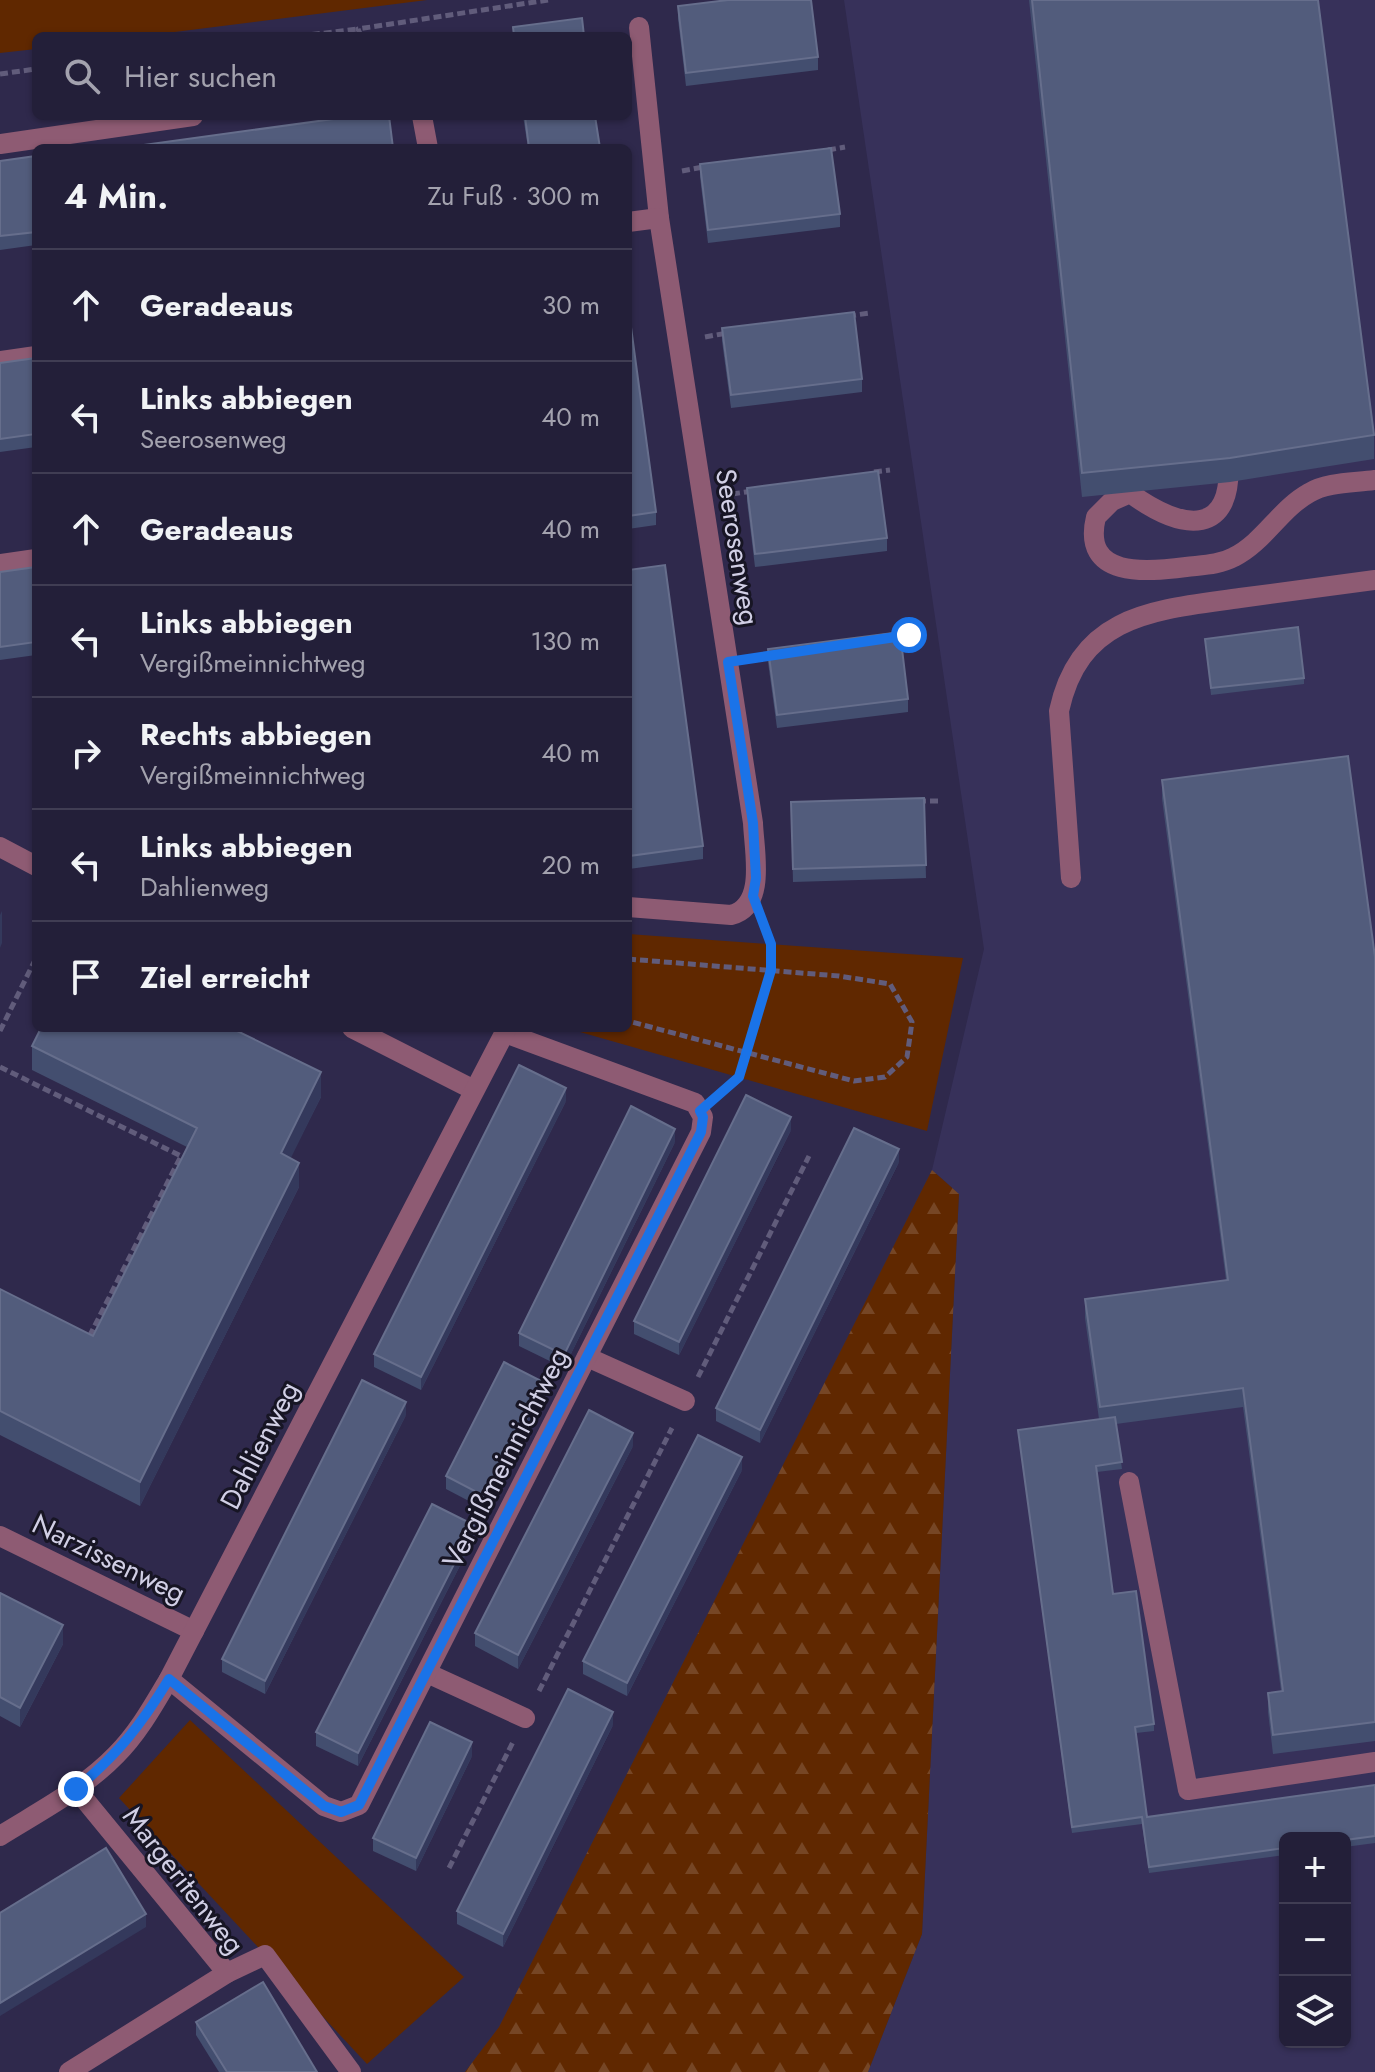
<!DOCTYPE html>
<html lang="de">
<head>
<meta charset="utf-8">
<style>
	body { margin:0; font-family:Jost,sans-serif; background:#2f2c44; color:#f1f3f6 }
	.controls { position:absolute; right:24px; bottom:24px; display:grid; overflow:hidden; border-radius:12px; box-shadow:0 2px 6px #0004 }
	.controls button { width:72px; height:72px; display:grid; place-items:center; padding:0; border:0; border-bottom:2px solid #403d53; background:#231f39; color:#f1f3f6; font:40px sans-serif }
	.stop { position:absolute; width:24px; height:24px; margin:-18px; border:6px solid #1a73e8; border-radius:50%; background:#fff }
	.stop.end { background:#1a73e8; border-color:#fff; box-shadow:0 2px 8px #0008 }
	.list { margin:0; padding:0; list-style:none }
	h2 { display:flex; justify-content:space-between; align-items:center; height:104px; margin:0; padding:0 32px; font-size:34px }
	h2 small { font-size:26px; font-weight:400; color:#a3a2ae }
	.list li { display:grid; grid-template-columns:52px 1fr auto; gap:24px; align-items:center; box-sizing:border-box; height:112px; padding:0 32px; border-top:2px solid #403d53 }
	.list b { display:block; font-size:30px; white-space:nowrap }
	.list p { margin:0; font-size:26px; white-space:nowrap; color:#a3a2ae }
	.list em { font-size:26px; font-style:normal; color:#a3a2ae }
	.icon { flex:none; width:44px; height:44px; fill:none; stroke:currentColor; stroke-width:2; stroke-linecap:round; stroke-linejoin:round }
	.map { position:relative; flex:none; width:1375px; height:2072px; overflow:hidden }
	.search { position:absolute; background:#231f39; box-shadow:0 2px 6px #0004; left:32px; top:32px; width:600px; height:88px; display:flex; align-items:center; gap:20px; box-sizing:border-box; padding:0 28px; border-radius:12px; color:#a3a2ae; font-size:30px }
	.panel { position:absolute; background:#231f39; box-shadow:0 2px 6px #0004; left:32px; top:144px; width:600px; height:888px; border-radius:12px }
	.map>svg:first-child { display:block }
	.built { fill:#37315a; fill-rule:evenodd }
	.green { fill:#602800 }
	.forest { fill:url(#forest-firs) }
	.lines { fill:none; stroke-linecap:round; stroke-linejoin:round }
	.path { stroke:#615c7b; stroke-width:5; stroke-dasharray:8 4; stroke-linecap:butt }
	.minor { stroke:#8e5b73; stroke-width:20 }
	.wall { fill:#434e6f }
	.shaded-wall { fill:#34395c }
	.building { fill:#525c7c; stroke:#666e8c; stroke-width:2 }
	.route { stroke:#1a73e8; stroke-width:10 }
	.labels { text-anchor:middle; stroke-width:6; stroke-linejoin:round; paint-order:stroke }
	.street-label { font-size:28px; fill:#d1cfe5; stroke:#171524 }
</style>
</head>
<body>
<div class="map">
<svg width="1375" height="2072" viewBox="0 0 1375 2072">
	<defs>
		<pattern id="forest-firs" width="22" height="20" patternUnits="userSpaceOnUse" patternTransform="scale(2)"><rect width="22" height="20" fill="#602800"/><path d="M5 1l3.5 6h-7zM16 11l3.5 6h-7z" fill="#764625"/></pattern>
	</defs>
	<rect width="100%" height="100%" fill="#2f294c"/>
	<path class="built" d="M844,0H1375V2072H868L922,1934L959,1194L932,1170L984,949ZM1285,1838H1345V2042H1285Z"/>
	<g class="green">
		<path d="M0,0H427L143,36H36V49L0,53Z"/>
		<path d="M628,934L963,958L927,1131L566,1028H628Z"/>
		<path d="M190,1720L464,1977L367,2064L119,1798Z"/>
	</g>
	<path class="forest" d="M932,1170L959,1194L922,1934L868,2072H465L499,2027Z"/>
	<g class="lines">
		<g class="path">
			<path d="M300,36L358,29"/>
			<path d="M361,36L358,29L548,0"/>
			<path d="M0,74L36,69"/>
			<path d="M828,150L845,147"/>
			<path d="M682,171L703,167"/>
			<path d="M848,316L870,313"/>
			<path d="M705,337L727,333"/>
			<path d="M874,472L890,470"/>
			<path d="M732,494L753,491"/>
			<path d="M895,637L909,635"/>
			<path d="M918,801H940"/>
			<path d="M628,959L839,976L890,984L912,1022L907,1057L885,1077L854,1081L628,1021"/>
			<path d="M0,1031L36,958"/>
			<path d="M0,1067L181,1156L88,1339"/>
			<path d="M722,1093L739,1077L771,970V944L765,928"/>
			<path d="M698,1377L809,1156"/>
			<path d="M539,1691L672,1428"/>
			<path d="M449,1868L513,1742"/>
		</g>
		<g class="minor">
			<path d="M639,27L659,218"/>
			<path d="M422,116L428,148"/>
			<path d="M0,144L193,116"/>
			<path d="M628,222L659,218L753,823C754,851 767,906 731,915L628,907"/>
			<path d="M0,361L36,356"/>
			<path d="M1228,456C1235,538 1183,532 1130,493L1112,501L1096,517C1081,579 1147,572 1186,567C1202,565 1219,565 1234,557C1264,542 1280,509 1309,493C1327,482 1354,483 1375,480"/>
			<path d="M0,564L36,559"/>
			<path d="M0,847L36,866"/>
			<path d="M1071,878L1059,711C1080,613 1156,610 1240,598C1285,592 1330,586 1375,580"/>
			<path d="M352,1028L474,1090"/>
			<path d="M587,1357L685,1401"/>
			<path d="M1129,1482L1188,1790L1375,1762"/>
			<path d="M0,1536L194,1631"/>
			<path d="M427,1673L525,1718"/>
			<path d="M169,1679L324,1806L341,1812L359,1805L701,1132L703,1117L695,1103L505,1033"/>
			<path d="M0,1836C40,1811 83,1789 116,1755C138,1733 153,1706 169,1679L507,1028"/>
			<path d="M227,1973L265,1955L351,2072"/>
			<path d="M69,2072L227,1973L76,1789"/>
		</g>
	</g>
	<g class="wall">
		<path d="M1029,0H1318L1374,435V459L1230,482L1082,497Z"/>
		<path d="M678,6L818,57V70L686,86L678,19Z"/>
		<path d="M523,116H595L600,148H528Z"/>
		<path d="M36,156V245L0,250V161Z"/>
		<path d="M700,164L840,214V227L708,243L700,177Z"/>
		<path d="M628,305L656,512V525L628,529Z"/>
		<path d="M722,328L862,379V392L731,408L722,341Z"/>
		<path d="M36,358V447L0,452V363Z"/>
		<path d="M747,488L887,538V551L755,567L747,501Z"/>
		<path d="M36,567V655L0,660V572Z"/>
		<path d="M628,570L703,846V859L629,869L628,859Z"/>
		<path d="M1205,639L1304,678V684L1211,695Z"/>
		<path d="M768,649L908,699V712L777,728L768,662Z"/>
		<path d="M1162,780L1375,957V1741L1273,1754L1268,1712V1693L1281,1691L1243,1407L1116,1424L1122,1469L1097,1472L1113,1594L1154,1724V1731L1136,1733L1147,1817L1375,1785V1843L1345,1847V1838H1285V1855L1149,1873L1142,1824L1072,1833L1018,1430L1099,1419L1085,1318V1299L1226,1280L1162,799Z"/>
		<path d="M924,798L926,878L793,882L791,802Z"/>
		<path d="M32,1046L321,1097L290,1158L299,1187L140,1506L0,1435V1289L93,1336L187,1147L32,1070Z"/>
		<path d="M566,1101L421,1390L374,1367V1354Z"/>
		<path d="M791,1130L679,1355L634,1334V1321Z"/>
		<path d="M675,1142L564,1368L519,1346V1333Z"/>
		<path d="M899,1162L760,1443L716,1421V1408Z"/>
		<path d="M545,1396L486,1510L446,1489V1476Z"/>
		<path d="M406,1415L265,1694L222,1672V1659Z"/>
		<path d="M633,1446L518,1669L475,1646V1633Z"/>
		<path d="M742,1470L627,1696L583,1674V1661Z"/>
		<path d="M474,1538L358,1766L316,1746V1732Z"/>
		<path d="M0,1593L63,1644L20,1727L0,1716Z"/>
		<path d="M613,1725L503,1947L457,1924V1911Z"/>
		<path d="M472,1756L416,1871L373,1851V1838Z"/>
		<path d="M196,2022L317,2072H219L196,2035Z"/>
	</g>
	<g class="shaded-wall">
		<path d="M2,911V943L0,948V915Z"/>
		<path d="M321,1072V1097L281,1178V1153Z"/>
		<path d="M566,1088V1101L421,1390V1377Z"/>
		<path d="M791,1117V1130L679,1355V1342Z"/>
		<path d="M675,1129V1142L564,1368V1355Z"/>
		<path d="M899,1149V1162L760,1443V1430Z"/>
		<path d="M299,1163V1187L140,1506V1482Z"/>
		<path d="M545,1383V1396L486,1510V1497Z"/>
		<path d="M406,1402V1415L265,1694V1681Z"/>
		<path d="M633,1433V1446L518,1669V1655Z"/>
		<path d="M742,1457V1470L627,1696V1683Z"/>
		<path d="M474,1525V1538L358,1766V1753Z"/>
		<path d="M63,1625V1644L20,1727V1708Z"/>
		<path d="M613,1712V1725L503,1947V1934Z"/>
		<path d="M472,1742V1756L416,1871V1858Z"/>
		<path d="M146,1914V1927L0,2016V2003Z"/>
	</g>
	<g class="building">
		<path d="M728,0H811L818,57L686,73L678,6Z"/>
		<path d="M1032,0H1318L1374,435L1230,458L1082,473Z"/>
		<path d="M582,18L584,36H514L513,27Z"/>
		<path d="M355,116H389L393,148H122Z"/>
		<path d="M525,116H595L600,148H529Z"/>
		<path d="M831,148L840,214L708,230L700,164Z"/>
		<path d="M36,156V232L0,236V161Z"/>
		<path d="M628,305L656,512L628,516Z"/>
		<path d="M854,312L862,379L731,395L722,328Z"/>
		<path d="M36,358V434L0,439V363Z"/>
		<path d="M878,471L887,538L755,554L747,488Z"/>
		<path d="M665,565L703,846L629,856L628,846V570Z"/>
		<path d="M36,567V642L0,647V572Z"/>
		<path d="M1298,627L1304,678L1211,688L1205,639Z"/>
		<path d="M900,632L908,699L777,715L768,649Z"/>
		<path d="M1348,756L1375,957V1722L1273,1735L1268,1693L1283,1691L1243,1388L1100,1407L1085,1299L1228,1280L1162,780Z"/>
		<path d="M924,798L926,865L793,869L791,802Z"/>
		<path d="M41,1028H231L321,1072L281,1153L299,1163L140,1482L0,1411V1289L93,1336L197,1128L32,1046Z"/>
		<path d="M519,1065L566,1088L421,1377L374,1354Z"/>
		<path d="M746,1095L791,1117L679,1342L634,1321Z"/>
		<path d="M631,1106L675,1129L564,1355L519,1333Z"/>
		<path d="M854,1128L899,1149L760,1430L716,1408Z"/>
		<path d="M504,1362L545,1383L486,1497L446,1476Z"/>
		<path d="M362,1380L406,1402L265,1681L222,1659Z"/>
		<path d="M589,1410L633,1433L518,1655L475,1633Z"/>
		<path d="M1115,1417L1122,1462L1096,1466L1113,1594L1136,1591L1154,1724L1135,1727L1147,1817L1375,1785V1836L1345,1840V1838H1285V1848L1149,1867L1142,1817L1072,1827L1018,1430Z"/>
		<path d="M698,1435L742,1457L627,1683L583,1661Z"/>
		<path d="M432,1504L474,1525L358,1753L316,1732Z"/>
		<path d="M0,1593L63,1625L20,1708L0,1697Z"/>
		<path d="M568,1689L613,1712L503,1934L457,1911Z"/>
		<path d="M430,1722L472,1742L416,1858L373,1838Z"/>
		<path d="M106,1848L146,1914L0,2003V1913Z"/>
		<path d="M263,1982L317,2072H227L196,2022Z"/>
	</g>
	<g class="lines">
		<path class="route" d="M76,1789C118,1754 141,1725 169,1679L324,1806L341,1812L359,1805L701,1132L703,1117L700,1111L739,1077L771,970V944L753,896L756,878L753,823L728,662L909,635"/>
	</g>
	<g class="labels">
		<g class="street-label">
			<text transform="translate(738 547) rotate(81)" y="10">Seerosenweg</text>
			<text transform="translate(259 1445) rotate(-63)" y="10">Dahlienweg</text>
			<text transform="translate(505 1458) rotate(-63)" y="10">Vergißmeinnichtweg</text>
			<text transform="translate(109 1558) rotate(26)" y="10">Narzissenweg</text>
			<text transform="translate(184 1880) rotate(52)" y="10">Margeritenweg</text>
		</g>
	</g>
</svg>
<div class="controls">
<button>+</button>
<button>−</button>
<button><svg class="icon" aria-label="layers" viewBox="0 0 24 24"><path d="M12 4l9 5-9 5-9-5zM3 14l9 5 9-5"/></svg></button>
</div>
<div class="stop" style="left:909px;top:635px"></div>
<div class="stop end" style="left:76px;top:1789px"></div>
<div class="search"><svg class="icon" aria-label="search" viewBox="0 0 24 24"><circle cx="10" cy="10" r="6"/><path d="M15 15l6 6"/></svg>Hier suchen</div>
<section class="panel">
<h2>4 Min.<small>Zu Fuß · 300 m</small></h2>
<ul class="list">
<li><svg class="icon" aria-label="ahead" viewBox="0 0 24 24"><path d="M12 20V5M6 11l6-6 6 6"/></svg><div><b>Geradeaus</b></div><em>30 m</em></li>
<li><svg class="icon" aria-label="left" viewBox="0 0 24 24"><path d="M17 20v-9H6M10 6l-5 5 5 5"/></svg><div><b>Links abbiegen</b><p>Seerosenweg</p></div><em>40 m</em></li>
<li><svg class="icon" aria-label="ahead" viewBox="0 0 24 24"><path d="M12 20V5M6 11l6-6 6 6"/></svg><div><b>Geradeaus</b></div><em>40 m</em></li>
<li><svg class="icon" aria-label="left" viewBox="0 0 24 24"><path d="M17 20v-9H6M10 6l-5 5 5 5"/></svg><div><b>Links abbiegen</b><p>Vergißmeinnichtweg</p></div><em>130 m</em></li>
<li><svg class="icon" aria-label="right" viewBox="0 0 24 24"><path d="M7 20v-9h11M14 6l5 5-5 5"/></svg><div><b>Rechts abbiegen</b><p>Vergißmeinnichtweg</p></div><em>40 m</em></li>
<li><svg class="icon" aria-label="left" viewBox="0 0 24 24"><path d="M17 20v-9H6M10 6l-5 5 5 5"/></svg><div><b>Links abbiegen</b><p>Dahlienweg</p></div><em>20 m</em></li>
<li><svg class="icon" aria-label="arrive" viewBox="0 0 24 24"><path d="M6 21V4h12l-3 4 3 4H6"/></svg><div><b>Ziel erreicht</b></div></li>
</ul>
</section>
</div>
</body>
</html>
